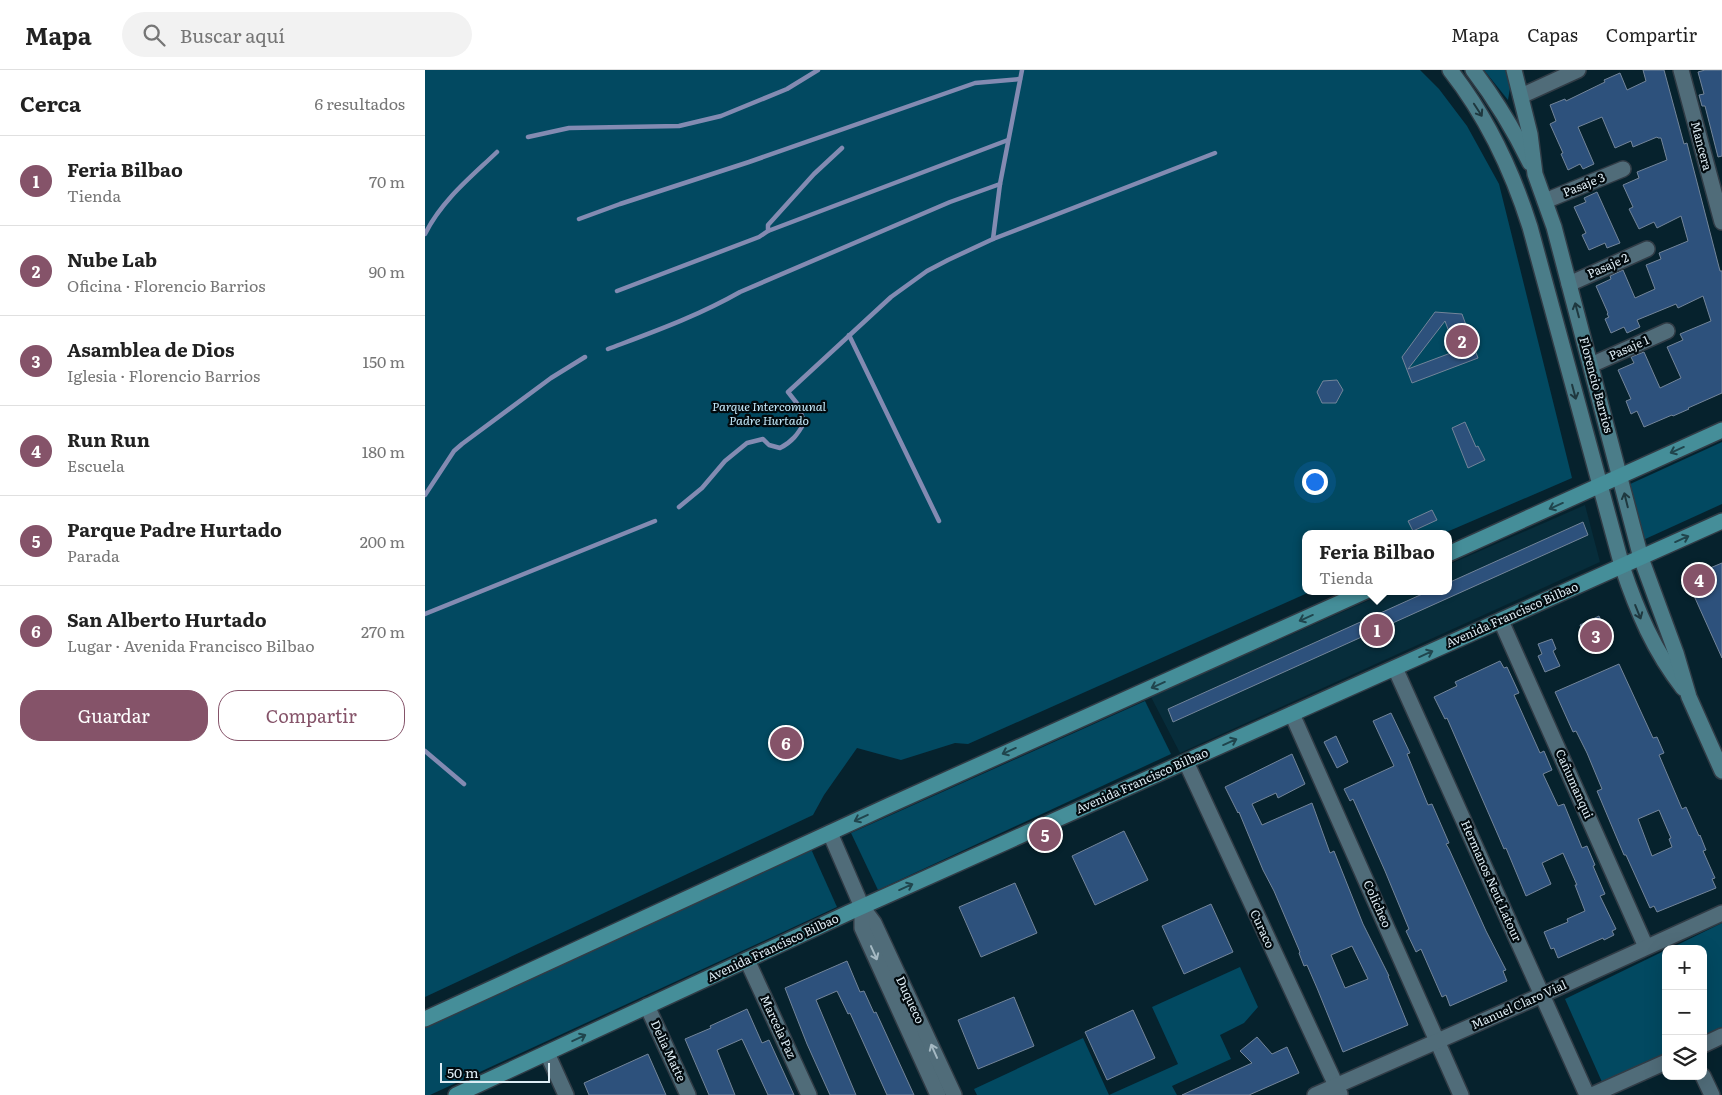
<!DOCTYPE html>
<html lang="es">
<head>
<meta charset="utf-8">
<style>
	body { margin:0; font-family:Literata,serif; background:#f2f2f2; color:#222 }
	.controls { position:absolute; right:15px; bottom:15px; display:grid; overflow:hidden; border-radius:10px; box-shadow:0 5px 20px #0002 }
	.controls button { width:45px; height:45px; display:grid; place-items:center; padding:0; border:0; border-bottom:1px solid #e0e0e0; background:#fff; color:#222; font:25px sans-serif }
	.scale { position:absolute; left:15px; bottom:12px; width:110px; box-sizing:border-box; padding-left:5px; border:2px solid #ddecf4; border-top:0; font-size:14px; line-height:18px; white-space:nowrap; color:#ddecf4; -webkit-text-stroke:4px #020a0e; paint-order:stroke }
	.you { position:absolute; left:889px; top:411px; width:18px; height:18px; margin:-12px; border:4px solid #fff; border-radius:50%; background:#1a73e8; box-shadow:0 0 0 8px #1a73e833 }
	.badge { display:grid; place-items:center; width:32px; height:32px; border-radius:50%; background:#855369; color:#fff; font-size:16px; font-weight:700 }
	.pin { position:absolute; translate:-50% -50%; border:2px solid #fff; box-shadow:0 1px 5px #0006 }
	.popup { position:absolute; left:877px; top:460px; width:150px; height:65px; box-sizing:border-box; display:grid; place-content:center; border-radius:10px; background:#fff; filter:drop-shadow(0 1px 4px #0005); font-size:16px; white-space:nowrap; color:#767676 }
	.popup b { font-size:19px; color:#222 }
	.popup::after { content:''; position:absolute; left:50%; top:100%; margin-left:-10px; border:10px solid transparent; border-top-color:#fff }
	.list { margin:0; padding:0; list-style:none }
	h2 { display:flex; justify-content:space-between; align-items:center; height:65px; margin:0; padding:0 20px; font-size:21px }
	h2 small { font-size:16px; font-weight:400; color:#767676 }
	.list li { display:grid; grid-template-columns:32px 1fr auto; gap:15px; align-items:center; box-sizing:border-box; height:90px; padding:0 20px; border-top:1px solid #e0e0e0 }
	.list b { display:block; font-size:19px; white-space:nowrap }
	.list p { margin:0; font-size:16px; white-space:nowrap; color:#767676 }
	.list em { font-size:16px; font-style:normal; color:#767676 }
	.actions { display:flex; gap:10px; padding:15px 20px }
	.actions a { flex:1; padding:11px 0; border:1px solid #855369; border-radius:20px; text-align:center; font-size:18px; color:#855369 }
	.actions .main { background:#855369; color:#fff }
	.icon { flex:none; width:28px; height:28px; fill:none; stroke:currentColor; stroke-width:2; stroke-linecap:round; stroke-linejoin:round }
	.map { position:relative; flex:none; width:1297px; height:1025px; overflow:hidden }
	header { display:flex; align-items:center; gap:30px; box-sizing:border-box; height:70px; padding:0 25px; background:#fff; border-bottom:1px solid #e0e0e0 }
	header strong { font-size:24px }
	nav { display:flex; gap:28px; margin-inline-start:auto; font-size:18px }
	.search { width:350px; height:45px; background:#f2f2f2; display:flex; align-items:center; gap:12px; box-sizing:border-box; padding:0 18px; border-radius:28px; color:#767676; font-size:19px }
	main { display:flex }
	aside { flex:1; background:#fff }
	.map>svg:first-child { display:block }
	.built { fill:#072d3b }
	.green { fill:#024961 }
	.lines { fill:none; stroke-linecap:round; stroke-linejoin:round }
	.stream { stroke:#838bb2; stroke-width:4.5 }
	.building { fill:#2d517c; stroke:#73859a; fill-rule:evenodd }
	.street-casing { stroke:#313c46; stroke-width:18 }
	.secondary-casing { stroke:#313c46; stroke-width:18 }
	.primary-casing { stroke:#313c46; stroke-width:18 }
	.street { stroke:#506c79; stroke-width:15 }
	.secondary { stroke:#4b7d89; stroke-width:15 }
	.primary { stroke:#458e99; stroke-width:15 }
	.oneway { stroke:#1f383f }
	.oneway2 { stroke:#20454d }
	.oneway3 { stroke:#a5b9c3 }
	.labels { text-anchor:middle; stroke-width:4.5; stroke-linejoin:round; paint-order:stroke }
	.street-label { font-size:12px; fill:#ddecf4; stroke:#020a0e }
	.park-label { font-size:12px; font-style:italic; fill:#c4e9fa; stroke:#020a0e }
</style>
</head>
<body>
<header>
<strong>Mapa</strong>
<div class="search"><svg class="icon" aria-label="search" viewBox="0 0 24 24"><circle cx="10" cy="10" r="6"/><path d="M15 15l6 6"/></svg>Buscar aquí</div>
<nav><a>Mapa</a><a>Capas</a><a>Compartir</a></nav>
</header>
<main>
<aside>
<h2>Cerca<small>6 resultados</small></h2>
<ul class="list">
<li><span class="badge">1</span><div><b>Feria Bilbao</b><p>Tienda</p></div><em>70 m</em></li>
<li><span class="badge">2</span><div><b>Nube Lab</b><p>Oficina · Florencio Barrios</p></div><em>90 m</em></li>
<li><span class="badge">3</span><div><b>Asamblea de Dios</b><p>Iglesia · Florencio Barrios</p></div><em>150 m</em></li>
<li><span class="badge">4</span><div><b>Run Run</b><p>Escuela</p></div><em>180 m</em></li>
<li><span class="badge">5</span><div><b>Parque Padre Hurtado</b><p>Parada</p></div><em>200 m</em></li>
<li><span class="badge">6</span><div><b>San Alberto Hurtado</b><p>Lugar · Avenida Francisco Bilbao</p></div><em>270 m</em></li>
</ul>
<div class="actions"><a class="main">Guardar</a><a>Compartir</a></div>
</aside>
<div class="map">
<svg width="1297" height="1025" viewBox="0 0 1297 1025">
	<rect width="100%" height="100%" fill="#06222d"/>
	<path class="built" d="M1160,435L1175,492L755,683L726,627L965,521H1023V495Z"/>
	<g class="green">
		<path d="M0,0H995L1014,19L1042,56L1074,114L1147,408L1017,464H881V521H887L543,674L530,673L476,690L432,678L399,725L388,745L0,927Z"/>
		<path d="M1059,0H1081L1085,18L1083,30Z"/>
		<path d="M1297,372V434L1218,470L1203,415Z"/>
		<path d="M720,631L746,684L453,820L426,763Z"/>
		<path d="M386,779L412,837L5,1025H0V958Z"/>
		<path d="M1297,853V957L1278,965V879H1244Z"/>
		<path d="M1241,880V983L1177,1012L1140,929Z"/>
		<path d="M815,897L833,937L819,953L795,965L806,989L747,1016L752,1025H552L549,1019L658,968L684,1025L753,994L727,937Z"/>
	</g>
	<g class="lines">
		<g class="stream">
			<path d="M103,67L144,58L254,56L296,46L362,19L393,0"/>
			<path d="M154,149L195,134L324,92L550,13L595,9"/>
			<path d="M343,161L583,70"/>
			<path d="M0,164C17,130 46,107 72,82"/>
			<path d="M568,169L575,114L597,0"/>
			<path d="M192,221L334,167L343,161V155L389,104L417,78"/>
			<path d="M424,265L514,451"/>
			<path d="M183,279C228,262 273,246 315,222L525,132L575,114"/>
			<path d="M0,425L29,381L37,374L126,308L160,287"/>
			<path d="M254,437L277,418L300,391L322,373L338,369L344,375L355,378C367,372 373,364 379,353L374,336L363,322L466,227L502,201L523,190L568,169L790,83"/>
			<path d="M0,544L230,451"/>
			<path d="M0,681L39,714"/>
		</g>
	</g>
	<g class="building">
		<path d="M1218,0H1239L1259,74L1262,73L1266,89L1295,201H1297V323L1263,338L1264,339L1248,346L1247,345L1219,357L1212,341L1206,344L1201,331L1206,329L1193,300L1209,293L1206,287L1219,282L1235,318L1256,308L1242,277L1258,270L1255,264L1286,251L1278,226L1253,238L1251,234L1212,250L1215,257L1202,263L1199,257L1186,263L1180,249L1184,247L1182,244L1183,243L1171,216L1186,209L1185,206L1198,200L1210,228L1230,219L1221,195L1236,189L1234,183L1263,171L1256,146L1232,158L1229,152L1214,159L1204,139L1208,137L1198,115L1214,108L1212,102L1242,90L1236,68H1233L1232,67L1208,77L1206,71L1190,78L1177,47L1153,57L1169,94L1158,99L1155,94L1143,100L1136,84L1138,83L1125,54L1131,51L1125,35L1140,29L1141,31L1180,12L1179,10L1195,3L1202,20L1221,11Z"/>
		<path d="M1280,0H1297V86L1293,87L1280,36H1277L1274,25L1279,24L1273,2Z"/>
		<path d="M1172,122L1195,173L1182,178L1180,173L1164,180L1157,165L1161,163L1149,137L1161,132L1159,128Z"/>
		<path d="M1010,242L1037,244L1053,288L987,313L977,287ZM1020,251L1031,281L983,299Z"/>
		<path d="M912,310L918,320L911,333H897L892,322L898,311Z"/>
		<path d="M1040,352L1051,377L1053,376L1060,390L1043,398L1027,358Z"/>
		<path d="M1007,440L1012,450L988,461L983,451Z"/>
		<path d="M1158,452L1163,465L748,652L743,639L1004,521H1023V513Z"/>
		<path d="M1297,493V588L1261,508Z"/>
		<path d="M1174,546L1187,574L1167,583L1155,555Z"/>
		<path d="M1127,569L1131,579L1128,581L1135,596L1120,602L1113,586L1117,584L1113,574Z"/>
		<path d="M1075,591L1079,598L1082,597L1094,623L1089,625L1115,683L1119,681L1127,700L1118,704L1133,736L1139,734L1157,778L1162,776L1170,795L1168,796L1180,824L1175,826L1191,859L1187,861L1189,865L1179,870L1178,868L1133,888L1129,878L1126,879L1119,862L1143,852L1142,849L1160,841L1150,815H1152L1138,783L1117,793L1126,814L1101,826L1081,778L1079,779L1073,765L1022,648L1020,649L1009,627L1032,616L1030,612Z"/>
		<path d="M1194,594L1228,668L1232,667L1239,683L1234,685L1257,739L1261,737L1274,766L1275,765L1281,780L1278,781L1290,808L1287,809L1291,818L1232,842L1229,836L1225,838L1201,785H1199L1172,721L1177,719L1162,683L1151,661L1148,662L1130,622ZM1234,740L1246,768L1244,769L1247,777L1227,786L1213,749Z"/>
		<path d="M966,643L985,683L982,684L1003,735L1007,734L1024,773L1021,774L1024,779L1061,861L1081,900L1078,901L1082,911L1025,936L1021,925L1017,927L996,879L991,882L981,861L984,859L960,801L928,729L925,731L919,719L969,696L948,651Z"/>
		<path d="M911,666L923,692L912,698L899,672Z"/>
		<path d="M867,684L880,714L853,728L851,723L827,734L837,755L887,733L905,783L909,781L938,854L964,906H963L983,955L918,982L892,918L882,895L879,896L874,883L875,882L849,821L838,800L814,742L813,743L800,717ZM927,876L943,909L920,918L906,885Z"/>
		<path d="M699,761L723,810L670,835L647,786Z"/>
		<path d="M590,813L612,863L556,887L534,837Z"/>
		<path d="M786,834L808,882L759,904L737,856Z"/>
		<path d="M422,891L435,922L439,921L449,943L451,942L489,1025H462L425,943L423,944L412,921L391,930L431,1025H405L382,974L360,918Z"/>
		<path d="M589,927L609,976L553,999L533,950Z"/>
		<path d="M322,939L337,973L344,970L369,1025H343L317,969L292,980L310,1025H284L260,969L286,958L285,956Z"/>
		<path d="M708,940L730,988L682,1010L660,962Z"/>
		<path d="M832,967L847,984L862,977L874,1003L824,1025H757L827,993L815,981Z"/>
		<path d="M223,984L241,1025H164L159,1013Z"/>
	</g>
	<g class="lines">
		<g class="street-casing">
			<g id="street">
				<path d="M1256,0L1297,152"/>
				<path d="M1096,26L1153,0"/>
				<path d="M1120,131L1198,99"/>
				<path d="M1144,214L1222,179"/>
				<path d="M1166,295L1242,261"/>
				<path d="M1076,551L1221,877"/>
				<path d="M970,598L1162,1025"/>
				<path d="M867,644L1036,1025"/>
				<path d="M761,692L915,1024"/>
				<path d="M405,763L437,837L449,853L529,1025"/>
				<path d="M437,837V858L513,1025"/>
				<path d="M322,890L384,1025"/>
				<path d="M222,936L263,1025"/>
				<path d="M1278,975L1297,966"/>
				<path d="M122,983L141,1025"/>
				<path d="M1278,1006L1287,1025"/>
				<path d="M890,1025L1108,929L1297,843"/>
				<path d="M1167,1025L1241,992"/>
			</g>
		</g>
		<g class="secondary-casing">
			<g id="secondary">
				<path d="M1025,0C1062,47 1087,100 1105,157L1197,496C1212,541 1229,581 1258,618"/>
				<path d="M1048,0C1070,29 1089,60 1105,93"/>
				<path d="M1089,0L1105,64L1110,104L1129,157L1216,488L1251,583L1264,627L1297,701"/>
			</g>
		</g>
		<g class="primary-casing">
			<g id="primary">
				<path d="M1023,484L1297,360"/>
				<path d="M0,949L465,735L941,521"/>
				<path d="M31,1025L423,843L1297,451"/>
			</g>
		</g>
		<use href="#street" class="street"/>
		<use href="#secondary" class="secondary"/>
		<use href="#primary" class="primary"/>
	</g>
	<defs><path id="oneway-shaft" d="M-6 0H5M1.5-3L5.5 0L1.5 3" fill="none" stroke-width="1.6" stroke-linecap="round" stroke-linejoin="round" transform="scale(1.25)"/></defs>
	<g class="oneway">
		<use href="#oneway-shaft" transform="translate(1053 40) rotate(57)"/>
		<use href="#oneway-shaft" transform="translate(1152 240) rotate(-105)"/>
		<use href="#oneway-shaft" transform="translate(1149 322) rotate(75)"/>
		<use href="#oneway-shaft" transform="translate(1201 430) rotate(-104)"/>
		<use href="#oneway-shaft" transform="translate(1213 542) rotate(68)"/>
	</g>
	<g class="oneway2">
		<use href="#oneway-shaft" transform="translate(1252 380) rotate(156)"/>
		<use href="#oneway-shaft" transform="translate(1131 436) rotate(156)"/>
		<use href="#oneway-shaft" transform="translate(1257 469) rotate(-24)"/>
		<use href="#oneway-shaft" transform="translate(881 548) rotate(156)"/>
		<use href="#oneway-shaft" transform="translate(1001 584) rotate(-24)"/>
		<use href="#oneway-shaft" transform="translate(733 615) rotate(156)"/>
		<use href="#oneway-shaft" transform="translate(805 672) rotate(-24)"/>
		<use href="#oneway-shaft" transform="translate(584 681) rotate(156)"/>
		<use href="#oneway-shaft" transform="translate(436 748) rotate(155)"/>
		<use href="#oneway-shaft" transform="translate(481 817) rotate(-24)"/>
		<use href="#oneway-shaft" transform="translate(154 968) rotate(-25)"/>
	</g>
	<g class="oneway3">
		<use href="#oneway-shaft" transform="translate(449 883) rotate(66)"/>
		<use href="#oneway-shaft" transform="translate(509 981) rotate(-114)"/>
	</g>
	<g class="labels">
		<g class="street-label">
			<text transform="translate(1276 76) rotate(75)" y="4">Mancera</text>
			<text transform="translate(1159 115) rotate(-22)" y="4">Pasaje 3</text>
			<text transform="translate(1183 196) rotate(-24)" y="4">Pasaje 2</text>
			<text transform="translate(1204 278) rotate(-24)" y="4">Pasaje 1</text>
			<text transform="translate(1171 315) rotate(75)" y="4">Florencio Barrios</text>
			<text transform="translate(1087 545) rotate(-24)" y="4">Avenida Francisco Bilbao</text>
			<text transform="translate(717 711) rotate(-24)" y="4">Avenida Francisco Bilbao</text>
			<text transform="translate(1149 714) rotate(66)" y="4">Cañumanqui</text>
			<text transform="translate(1066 811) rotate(66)" y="4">Hermanos Neut Latour</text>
			<text transform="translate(952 834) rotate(66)" y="4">Colicheo</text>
			<text transform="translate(837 859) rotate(65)" y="4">Curaco</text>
			<text transform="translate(348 878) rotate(-25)" y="4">Avenida Francisco Bilbao</text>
			<text transform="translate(485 930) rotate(65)" y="4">Duqueco</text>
			<text transform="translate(1094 935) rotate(-24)" y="4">Manuel Claro Vial</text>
			<text transform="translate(353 957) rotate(65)" y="4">Marcela Paz</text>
			<text transform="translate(243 981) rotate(65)" y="4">Delia Matte</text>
		</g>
		<g class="park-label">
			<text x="344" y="341">Parque Intercomunal<tspan x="344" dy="14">Padre Hurtado</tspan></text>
		</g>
	</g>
</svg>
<div class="controls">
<button>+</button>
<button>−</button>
<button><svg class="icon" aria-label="layers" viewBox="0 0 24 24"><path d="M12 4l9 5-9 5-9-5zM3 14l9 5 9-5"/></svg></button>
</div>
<div class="scale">50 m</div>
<div class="you"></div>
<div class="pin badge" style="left:952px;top:560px">1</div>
<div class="popup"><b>Feria Bilbao</b>Tienda</div>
<div class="pin badge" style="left:1037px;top:271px">2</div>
<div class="pin badge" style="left:1171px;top:566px">3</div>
<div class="pin badge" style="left:1274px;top:510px">4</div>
<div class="pin badge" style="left:620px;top:765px">5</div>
<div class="pin badge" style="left:361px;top:673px">6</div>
</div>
</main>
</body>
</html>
